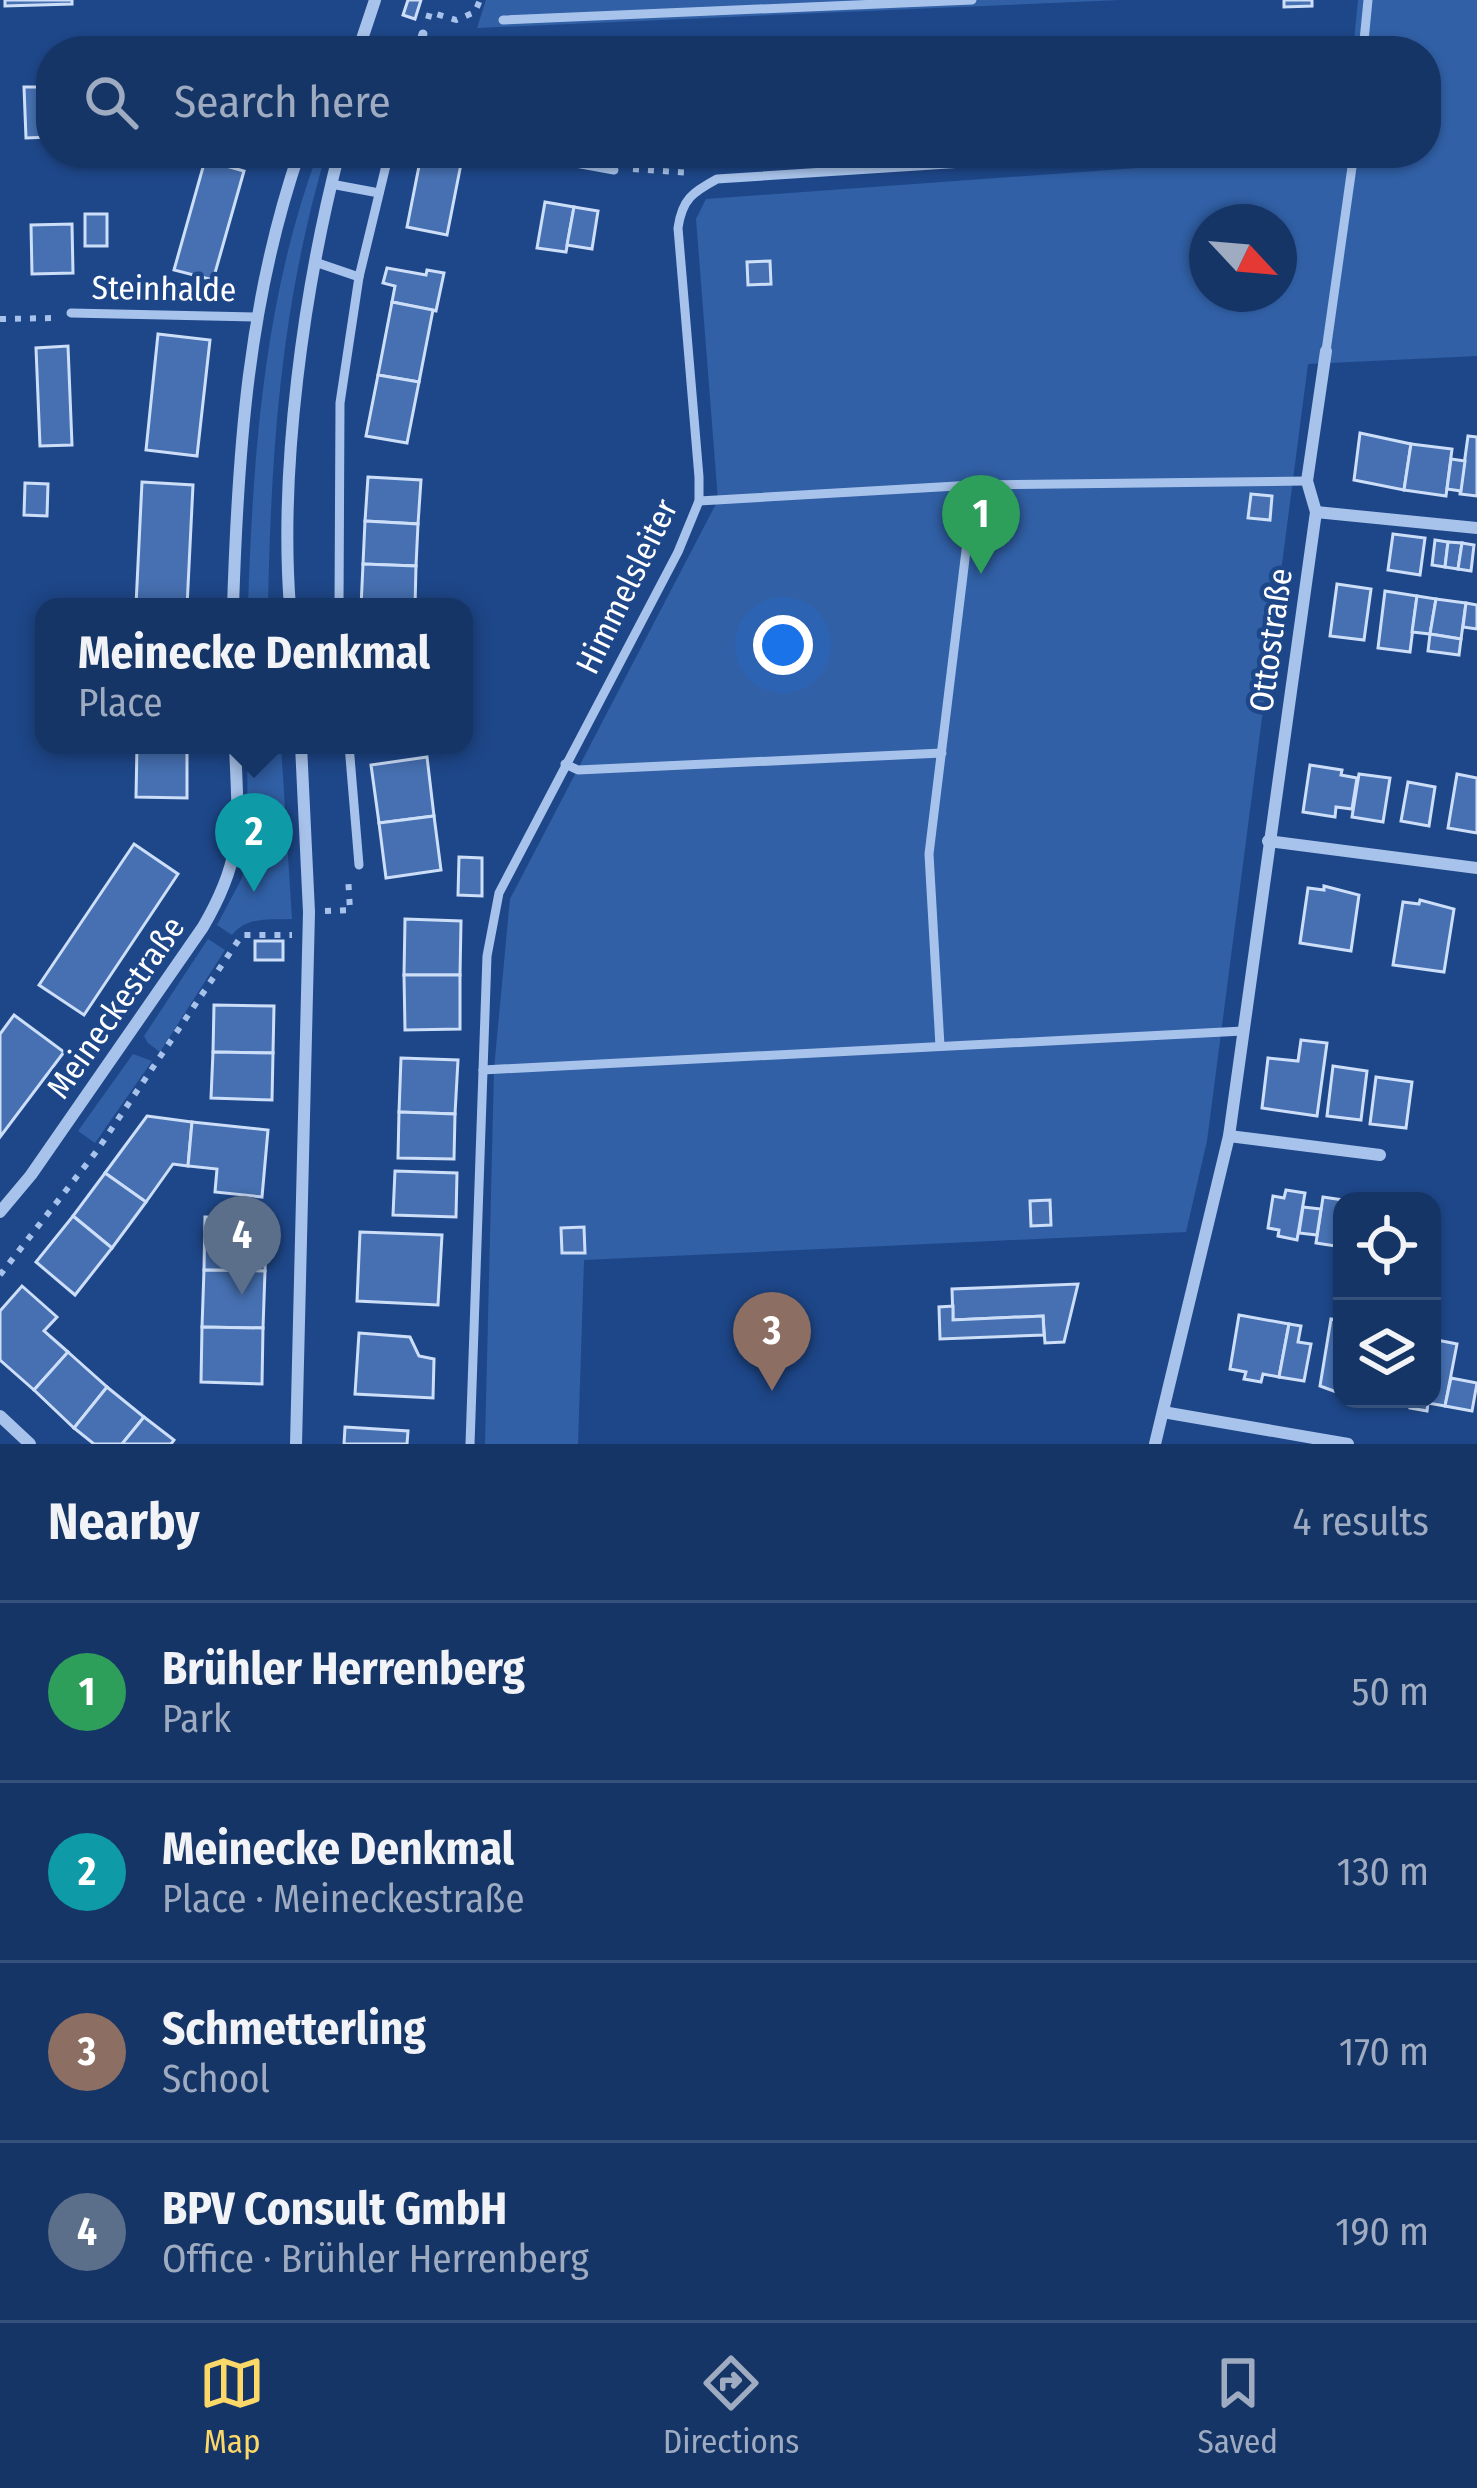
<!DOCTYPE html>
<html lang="en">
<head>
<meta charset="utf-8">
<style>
	body { margin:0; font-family:"Fira Sans Condensed",sans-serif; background:#1f3d6d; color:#f1f3f6 }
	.controls { position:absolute; right:36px; bottom:36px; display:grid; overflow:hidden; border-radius:24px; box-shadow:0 3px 9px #0004 }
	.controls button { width:108px; height:108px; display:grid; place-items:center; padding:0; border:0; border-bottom:3px solid #35507b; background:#163567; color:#f1f3f6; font:60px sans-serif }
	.compass { position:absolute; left:1189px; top:204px; width:108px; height:108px; border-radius:50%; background:#163567; box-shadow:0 3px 9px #0004; rotate:116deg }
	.you { position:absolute; left:783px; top:645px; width:42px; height:42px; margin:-30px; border:9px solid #fff; border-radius:50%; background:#1a73e8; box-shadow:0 0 0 18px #1a73e833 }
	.badge { display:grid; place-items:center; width:78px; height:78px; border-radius:50%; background:#fbd867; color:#fff; font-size:39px; font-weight:700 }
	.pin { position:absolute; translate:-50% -99px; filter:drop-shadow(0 3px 6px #0008) }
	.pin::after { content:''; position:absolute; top:63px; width:42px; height:36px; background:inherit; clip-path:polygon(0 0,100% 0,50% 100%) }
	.popup { position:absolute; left:35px; top:598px; width:438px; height:156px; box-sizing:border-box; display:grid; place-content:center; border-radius:24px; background:#163567; filter:drop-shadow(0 3px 9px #0005); font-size:39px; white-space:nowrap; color:#9eabc0 }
	.popup b { font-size:45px; color:#f1f3f6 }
	.popup::after { content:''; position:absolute; left:50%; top:100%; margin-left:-24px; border:24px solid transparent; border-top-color:#163567 }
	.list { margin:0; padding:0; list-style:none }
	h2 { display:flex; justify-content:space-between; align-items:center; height:156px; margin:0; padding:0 48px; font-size:51px }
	h2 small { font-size:39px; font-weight:400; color:#9eabc0 }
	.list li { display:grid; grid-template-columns:78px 1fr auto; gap:36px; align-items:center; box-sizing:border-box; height:180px; padding:0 48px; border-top:3px solid #35507b }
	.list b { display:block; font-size:45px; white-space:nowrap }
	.list p { margin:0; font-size:39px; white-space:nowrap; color:#9eabc0 }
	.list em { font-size:39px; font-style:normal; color:#9eabc0 }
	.icon { flex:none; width:66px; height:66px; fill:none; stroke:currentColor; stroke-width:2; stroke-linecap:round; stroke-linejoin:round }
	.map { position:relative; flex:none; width:1477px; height:1444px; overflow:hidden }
	.search { position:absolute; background:#163567; box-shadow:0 3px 9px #0004; left:36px; right:36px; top:36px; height:132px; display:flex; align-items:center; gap:30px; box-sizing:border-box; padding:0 42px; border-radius:48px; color:#9eabc0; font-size:45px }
	.sheet { height:876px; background:#163567 }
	nav { display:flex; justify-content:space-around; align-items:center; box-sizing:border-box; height:168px; border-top:3px solid #35507b; background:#163567; font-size:33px; color:#9eabc0 }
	nav a { display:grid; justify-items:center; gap:6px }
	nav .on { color:#fbd867 }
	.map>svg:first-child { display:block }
	.green { fill:#3160a6; fill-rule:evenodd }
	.building { fill:#4670b1; stroke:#cddef8; stroke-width:3 }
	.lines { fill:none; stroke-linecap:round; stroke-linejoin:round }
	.path { stroke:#a8c3eb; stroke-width:6; stroke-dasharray:6 9; stroke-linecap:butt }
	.service { stroke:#a8c3eb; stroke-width:9 }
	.minor { stroke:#a8c3eb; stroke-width:12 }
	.labels { text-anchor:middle; stroke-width:9; stroke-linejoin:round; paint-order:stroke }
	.street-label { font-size:33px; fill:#fff; stroke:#1e4789 }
</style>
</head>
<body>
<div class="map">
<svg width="1477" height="1444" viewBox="0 0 1477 1444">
	<rect width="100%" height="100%" fill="#1e4789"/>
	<g class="green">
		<path d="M486,0H1121L477,28Z"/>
		<path d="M1358,0H1477V356L1308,364L1207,1141L1186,1232L584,1260L578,1444H485L494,1069L510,899L718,500L696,219L706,199L1345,153H1426V51H1353ZM1207,222H1279V294H1207Z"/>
		<path d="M318,153H326C281,305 271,449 268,607H248C253,454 264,298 318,153Z"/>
		<path d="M247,745H281L292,919C270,920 247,916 232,935L217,925L242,878L248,853Z"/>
		<path d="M208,939L225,950L160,1052L148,1043L144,1036Z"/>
		<path d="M133,1054L152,1061L95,1143L78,1131Z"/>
	</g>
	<g class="building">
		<path d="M5,0H72V4L5,6Z"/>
		<path d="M408,0H421L415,19L403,15Z"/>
		<path d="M1284,0H1312V6L1284,7Z"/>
		<rect x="1263" y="41" width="45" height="10"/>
		<path d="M456,43L498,50V51H454Z"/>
		<path d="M24,87H51V137L26,138Z"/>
		<path d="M421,156L461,164L447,235L407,227Z"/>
		<path d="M205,160L244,171L213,280L174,270Z"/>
		<path d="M545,202L574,207L566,252L537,248Z"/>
		<path d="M574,207L598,211L592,249L567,245Z"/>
		<rect x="85" y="214" width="22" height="32"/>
		<path d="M72,224L73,273L32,274L31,225Z"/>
		<path d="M770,261L771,284L748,285L747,262Z"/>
		<path d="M387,268L426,275L427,270L444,273L436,311L392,302L395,286L383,283Z"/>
		<path d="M392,302L433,310L419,382L378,375Z"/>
		<path d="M158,334L210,340L197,456L146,450Z"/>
		<path d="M68,346L72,445L40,446L36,348Z"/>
		<path d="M378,375L419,382L407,443L366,436Z"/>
		<path d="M1360,433L1411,444L1404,490L1354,480Z"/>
		<path d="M1468,436L1477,437V496L1460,494Z"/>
		<path d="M1411,444L1452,449L1446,496L1404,490Z"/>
		<path d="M1451,459L1465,461L1461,491L1447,489Z"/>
		<path d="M368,477L421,480L418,524L365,521Z"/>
		<path d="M142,482L193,485L187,607L136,605Z"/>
		<path d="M25,483L48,484L47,516L24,515Z"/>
		<path d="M1251,494L1272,496L1270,520L1248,518Z"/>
		<path d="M365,521L418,524L416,566L363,564Z"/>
		<path d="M1393,534L1425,538L1420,575L1388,570Z"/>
		<path d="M1435,540L1448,542L1445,567L1432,565Z"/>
		<path d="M1448,542L1462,543L1458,569L1445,567Z"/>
		<path d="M1462,543L1474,545L1471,571L1458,569Z"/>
		<path d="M363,564L416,566L415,607H361Z"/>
		<path d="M1337,584L1371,589L1364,640L1330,636Z"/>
		<path d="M1385,591L1417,596L1410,652L1378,648Z"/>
		<path d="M1417,596L1436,599L1430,634L1412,632Z"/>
		<path d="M1436,599L1466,603L1461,639L1430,634Z"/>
		<path d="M1466,603L1477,605V629L1463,627Z"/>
		<path d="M1430,634L1461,639L1459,655L1428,651Z"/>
		<path d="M137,745H187V798L136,797Z"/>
		<path d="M427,757L434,816L379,823L371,765Z"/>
		<path d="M1310,765L1342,770L1341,775L1357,778L1352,809L1336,807L1335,817L1303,812Z"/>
		<path d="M1359,774L1390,778L1383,822L1352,817Z"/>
		<path d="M1457,774L1477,778V833L1448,828Z"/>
		<path d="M1408,782L1435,787L1429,826L1401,821Z"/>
		<path d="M434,816L441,870L386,878L379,823Z"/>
		<path d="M134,844L178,874L84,1015L39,985Z"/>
		<path d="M459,857L482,858V896L458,895Z"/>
		<path d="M1324,886L1359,895L1351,951L1300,943L1308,888L1324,890Z"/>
		<path d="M1420,900L1454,909L1444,972L1393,965L1403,902L1419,904Z"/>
		<path d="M405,919L461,921L460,975H404Z"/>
		<rect x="255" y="941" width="28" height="19"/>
		<path d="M404,975H460V1029L405,1030Z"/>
		<path d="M214,1005L274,1006L273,1053L213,1052Z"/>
		<path d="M14,1015L64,1052L0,1137V1034Z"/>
		<path d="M1301,1040L1327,1043L1317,1116L1262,1108L1268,1058L1298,1061Z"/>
		<path d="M213,1052L273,1053L272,1100L211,1098Z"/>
		<path d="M401,1058L458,1060L455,1114L399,1112Z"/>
		<path d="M1333,1066L1367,1071L1361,1120L1327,1116Z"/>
		<path d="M1376,1077L1412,1082L1406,1128L1370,1124Z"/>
		<path d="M399,1112L455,1114L454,1159L398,1158Z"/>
		<path d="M147,1116L192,1122L188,1166L173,1164L146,1202L105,1173Z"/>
		<path d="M192,1122L268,1130L262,1197L215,1192L217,1169L188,1166Z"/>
		<path d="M395,1171L457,1173L456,1217L393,1215Z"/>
		<path d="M105,1173L146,1202L112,1248L73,1216Z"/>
		<path d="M1286,1190L1305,1193L1297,1240L1278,1236L1279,1230L1268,1228L1273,1196L1284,1198Z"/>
		<path d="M1323,1197L1350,1201H1342V1247L1316,1243Z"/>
		<path d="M1050,1200L1051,1225L1031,1226L1030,1201Z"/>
		<path d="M1303,1207L1321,1209L1317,1235L1299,1233Z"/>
		<path d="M73,1216L112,1248L75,1295L36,1262Z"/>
		<path d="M205,1217L266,1219L265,1271L204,1270Z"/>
		<path d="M584,1227L585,1253H562L561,1228Z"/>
		<path d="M360,1232L442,1235L438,1305L357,1301Z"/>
		<path d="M204,1270L265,1271L263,1328L202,1327Z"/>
		<path d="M1078,1284L1064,1342L1045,1343L1043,1316L953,1320L952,1289Z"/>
		<path d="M22,1286L57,1317L44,1331L68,1352L34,1390L0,1360V1311Z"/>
		<path d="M953,1306V1320L1043,1316L1044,1335L940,1339L939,1307Z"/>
		<path d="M1239,1315L1289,1324L1279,1377L1263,1374L1261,1382L1244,1379L1246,1372L1230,1369Z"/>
		<path d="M1331,1319L1342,1321V1394L1320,1386Z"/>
		<path d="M1289,1324L1301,1326L1298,1342L1311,1344L1304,1381L1279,1377Z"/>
		<path d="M202,1327L263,1328L262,1384L201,1382Z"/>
		<path d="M359,1333L410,1337L419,1356L434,1359L433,1398L355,1394Z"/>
		<path d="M1432,1339L1457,1344L1445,1406L1428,1403L1427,1411L1410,1408L1411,1401L1401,1399H1432Z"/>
		<path d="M68,1352L107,1387L74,1428L34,1390Z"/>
		<path d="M1451,1378L1477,1383L1472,1411L1445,1406Z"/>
		<path d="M107,1387L144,1417L122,1444H94L74,1428Z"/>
		<path d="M144,1417L174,1440L171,1444H122Z"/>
		<path d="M345,1427L408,1431L407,1444H344Z"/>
	</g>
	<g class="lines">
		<g class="path">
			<path d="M428,19L430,12L456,20L475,12L480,0"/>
			<path d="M385,51L403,43"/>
			<path d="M633,169L692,173"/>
			<path d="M0,319L56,318"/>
			<path d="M325,911L350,910L348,876"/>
			<path d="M0,1275L96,1152L242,935H292"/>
		</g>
		<g class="service">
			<path d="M503,20L972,0"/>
			<path d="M418,51L423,34"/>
			<path d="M1363,51L1368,0"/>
			<path d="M521,153L614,170"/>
			<path d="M331,184L379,193"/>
			<path d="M315,262L359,277L340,403L339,607"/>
			<path d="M359,277L389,153"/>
			<path d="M71,313L255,317"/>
			<path d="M1326,351L1354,153"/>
			<path d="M699,501L974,485L1307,481"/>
			<path d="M349,745L359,865"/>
			<path d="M565,764L578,770L942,753"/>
			<path d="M940,1046L929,854L974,485"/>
			<path d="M483,1070L1243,1031"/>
			<path d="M470,1444L487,956L499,893L678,552L699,501V477L678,228C682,199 693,192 717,179L1027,159L1222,153"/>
		</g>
		<g class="minor">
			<path d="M358,51L375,0"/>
			<path d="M1316,512L1477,528"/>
			<path d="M233,607C238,450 248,302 299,153"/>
			<path d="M290,607C279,468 304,289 339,153"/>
			<path d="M1268,841L1477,868"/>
			<path d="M1229,1136L1380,1155"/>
			<path d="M0,1212L31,1175L203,927C245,855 238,825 235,745"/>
			<path d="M1163,1412L1348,1444"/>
			<path d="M0,1416L30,1444"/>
			<path d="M296,1444L309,912L301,745"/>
			<path d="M1155,1444L1229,1136L1316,512L1307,481L1326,351"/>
		</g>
	</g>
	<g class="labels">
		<g class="street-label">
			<text transform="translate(164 288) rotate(1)" y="12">Steinhalde</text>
			<text transform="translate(626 586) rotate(-64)" y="12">Himmelsleiter</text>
			<text transform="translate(1270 640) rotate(-82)" y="12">Ottostraße</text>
			<text transform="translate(115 1007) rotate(-55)" y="12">Meineckestraße</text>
		</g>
	</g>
</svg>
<div class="controls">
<button><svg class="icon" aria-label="locate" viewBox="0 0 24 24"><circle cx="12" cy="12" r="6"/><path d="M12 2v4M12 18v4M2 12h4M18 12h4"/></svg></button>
<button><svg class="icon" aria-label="layers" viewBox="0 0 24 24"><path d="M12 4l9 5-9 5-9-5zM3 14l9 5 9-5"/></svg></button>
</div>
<svg class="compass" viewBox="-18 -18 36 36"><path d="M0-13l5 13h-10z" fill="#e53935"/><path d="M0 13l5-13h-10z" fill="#9eabc0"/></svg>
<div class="you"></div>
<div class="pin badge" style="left:981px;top:574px;background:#2e9e5b">1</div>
<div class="pin badge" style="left:254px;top:892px;background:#0f9aa8">2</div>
<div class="popup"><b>Meinecke Denkmal</b>Place</div>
<div class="pin badge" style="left:772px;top:1391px;background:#8d6e63">3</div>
<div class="pin badge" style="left:242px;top:1295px;background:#5c6f8a">4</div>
<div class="search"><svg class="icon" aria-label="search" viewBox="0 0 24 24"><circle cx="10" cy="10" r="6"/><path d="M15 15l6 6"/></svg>Search here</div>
</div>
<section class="sheet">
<h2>Nearby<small>4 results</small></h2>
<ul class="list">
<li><span class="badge" style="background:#2e9e5b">1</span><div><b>Brühler Herrenberg</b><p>Park</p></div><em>50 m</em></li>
<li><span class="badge" style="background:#0f9aa8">2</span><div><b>Meinecke Denkmal</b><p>Place · Meineckestraße</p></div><em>130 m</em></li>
<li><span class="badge" style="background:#8d6e63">3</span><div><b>Schmetterling</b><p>School</p></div><em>170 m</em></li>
<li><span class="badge" style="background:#5c6f8a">4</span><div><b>BPV Consult GmbH</b><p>Office · Brühler Herrenberg</p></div><em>190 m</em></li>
</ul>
</section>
<nav>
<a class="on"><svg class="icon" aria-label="map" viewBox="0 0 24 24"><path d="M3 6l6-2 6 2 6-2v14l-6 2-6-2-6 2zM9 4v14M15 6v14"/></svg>Map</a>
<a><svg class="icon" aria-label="directions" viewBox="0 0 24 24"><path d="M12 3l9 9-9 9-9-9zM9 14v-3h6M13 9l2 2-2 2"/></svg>Directions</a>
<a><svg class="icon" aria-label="saved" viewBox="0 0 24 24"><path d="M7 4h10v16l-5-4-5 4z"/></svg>Saved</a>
</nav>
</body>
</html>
